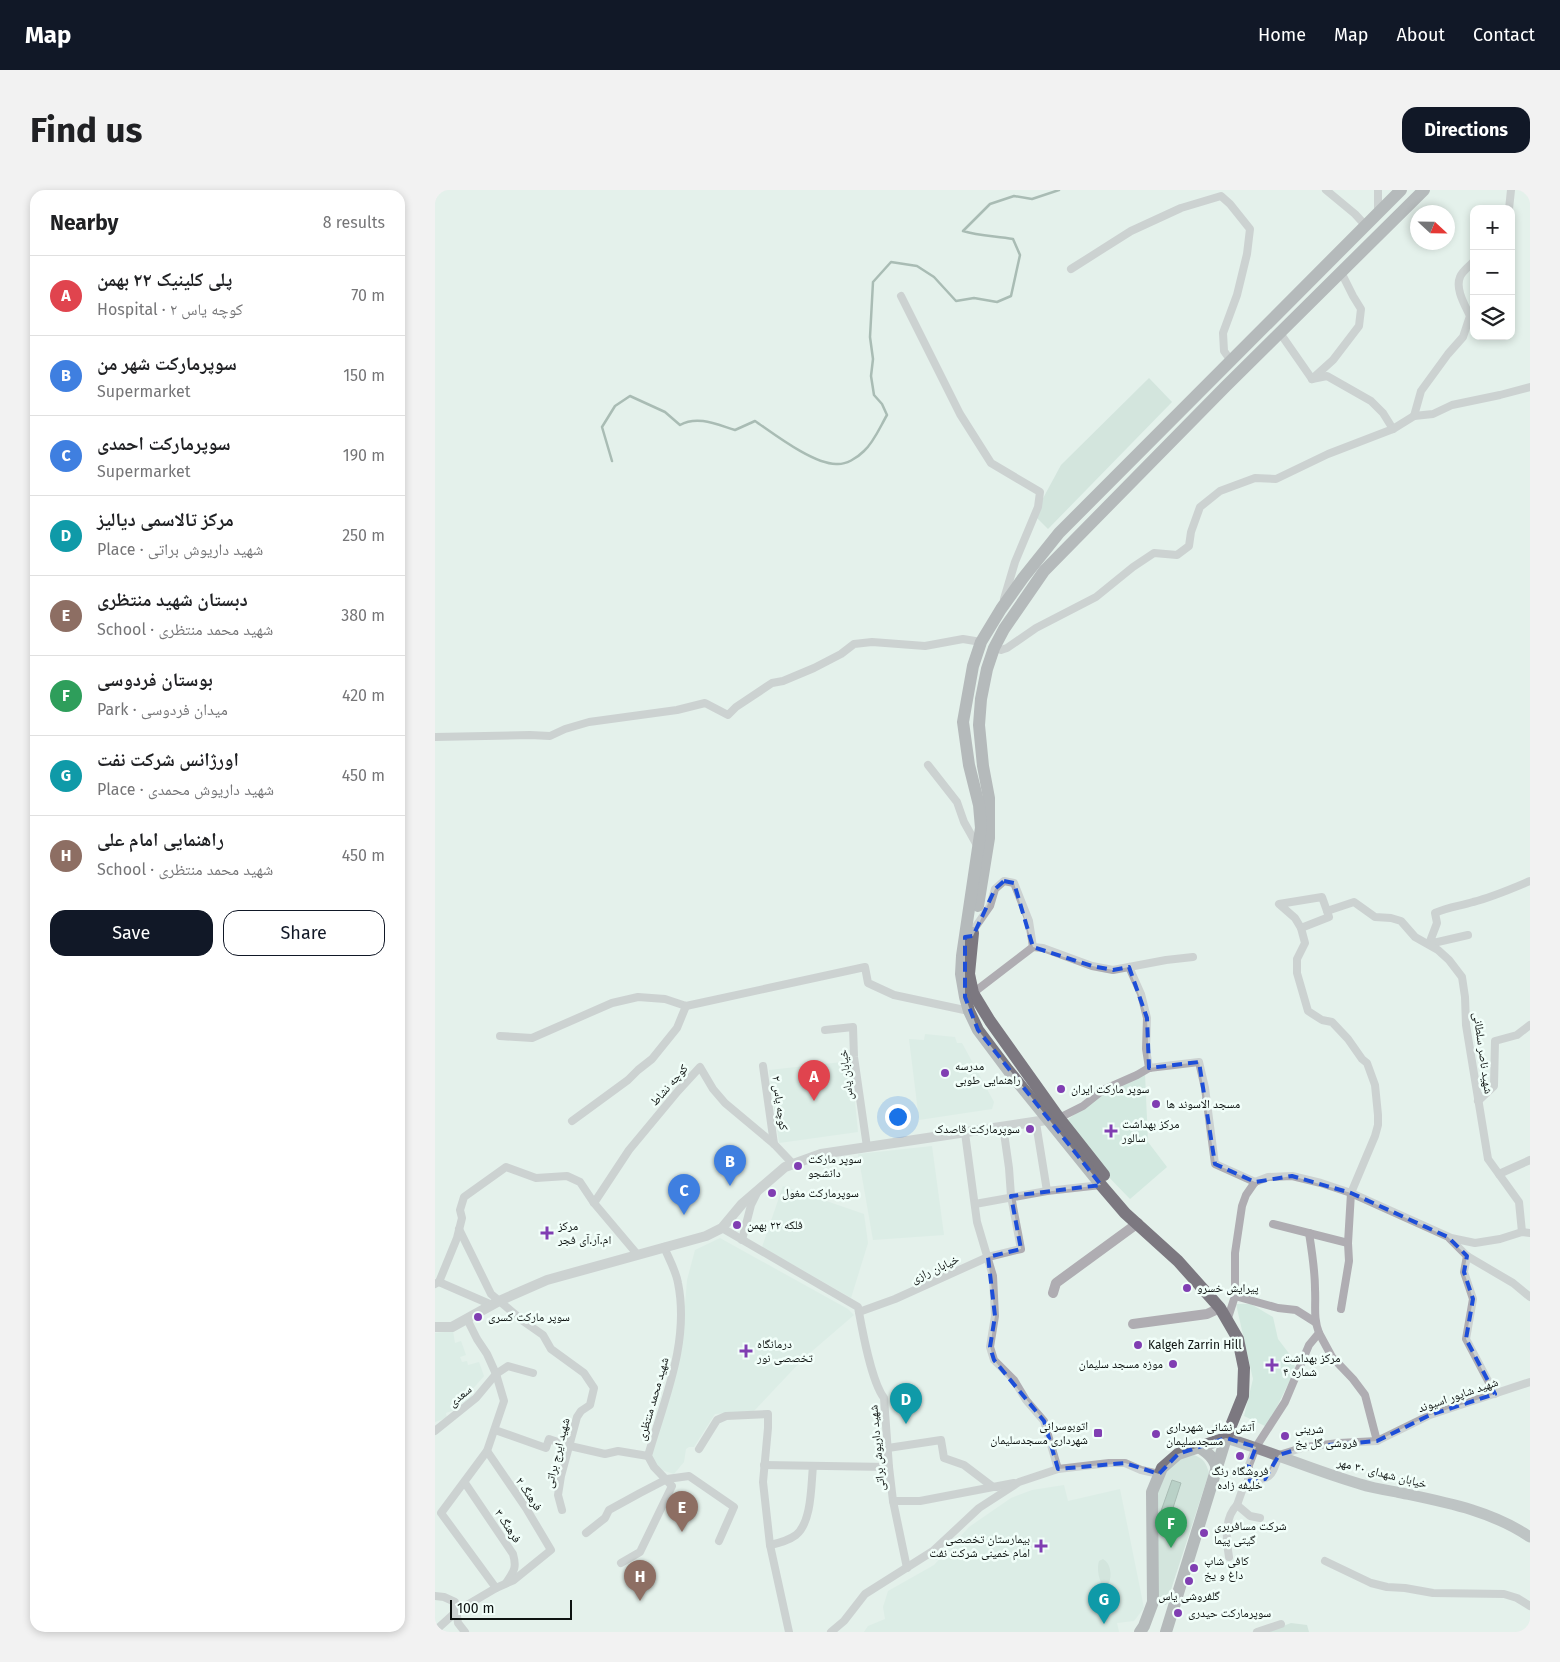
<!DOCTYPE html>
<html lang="en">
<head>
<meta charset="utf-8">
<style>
	body { margin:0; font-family:"Fira Sans","Noto Naskh Arabic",sans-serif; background:#f2f2f2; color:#202124 }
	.controls { position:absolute; right:15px; top:15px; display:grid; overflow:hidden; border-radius:10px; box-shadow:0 2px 8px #0003 }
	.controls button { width:45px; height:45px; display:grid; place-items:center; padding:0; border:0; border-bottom:1px solid #e0e0e0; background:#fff; color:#202124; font:25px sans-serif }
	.compass { position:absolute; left:975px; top:15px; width:45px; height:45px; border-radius:50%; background:#fff; box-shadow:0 2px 8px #0003; rotate:112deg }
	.scale { position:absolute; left:15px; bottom:12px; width:122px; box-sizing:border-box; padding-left:5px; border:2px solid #0e1311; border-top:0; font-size:14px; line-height:18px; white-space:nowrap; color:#0e1311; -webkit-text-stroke:4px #f1fef9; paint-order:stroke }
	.you { position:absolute; left:462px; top:926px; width:18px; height:18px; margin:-12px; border:4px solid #fff; border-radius:50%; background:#1a73e8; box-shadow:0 0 0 8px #1a73e833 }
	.badge { display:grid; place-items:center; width:32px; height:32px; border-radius:50%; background:#111827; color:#fff; font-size:16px; font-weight:700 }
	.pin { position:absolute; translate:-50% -41px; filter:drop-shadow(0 1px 2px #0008) }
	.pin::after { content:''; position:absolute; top:26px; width:18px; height:15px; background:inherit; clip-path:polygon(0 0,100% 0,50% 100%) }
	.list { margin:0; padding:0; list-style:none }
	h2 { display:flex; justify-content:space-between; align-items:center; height:65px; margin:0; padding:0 20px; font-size:21px }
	h2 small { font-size:16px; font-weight:400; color:#757577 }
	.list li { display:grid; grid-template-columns:32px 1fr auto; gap:15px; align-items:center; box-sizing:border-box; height:80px; padding:0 20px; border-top:1px solid #e0e0e0 }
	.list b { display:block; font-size:19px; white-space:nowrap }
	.list p { margin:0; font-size:16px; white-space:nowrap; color:#757577 }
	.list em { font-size:16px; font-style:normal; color:#757577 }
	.actions { display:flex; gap:10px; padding:15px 20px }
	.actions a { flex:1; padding:11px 0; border:1px solid #111827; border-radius:15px; text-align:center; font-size:18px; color:#111827 }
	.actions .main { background:#111827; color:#fff }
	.icon { flex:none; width:28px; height:28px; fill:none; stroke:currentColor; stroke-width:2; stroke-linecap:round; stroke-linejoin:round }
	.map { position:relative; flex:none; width:1095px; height:1442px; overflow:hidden; border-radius:15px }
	header { display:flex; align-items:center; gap:30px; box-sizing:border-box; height:70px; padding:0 25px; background:#111827; color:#fff }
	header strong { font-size:24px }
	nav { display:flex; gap:28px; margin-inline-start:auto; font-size:18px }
	.intro { display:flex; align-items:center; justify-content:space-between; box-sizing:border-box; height:120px; padding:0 30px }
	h1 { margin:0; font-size:35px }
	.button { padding:12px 22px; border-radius:15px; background:#111827; color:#fff; font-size:18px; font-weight:700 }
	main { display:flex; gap:30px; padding:0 30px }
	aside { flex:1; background:#fff; border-radius:15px; box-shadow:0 2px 8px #0003 }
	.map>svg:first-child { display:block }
	.built { fill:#d3e9e0 }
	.green { fill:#bed7cd }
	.water { fill:#86aa9c; stroke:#627d72 }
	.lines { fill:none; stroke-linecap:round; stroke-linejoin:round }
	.stream { stroke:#627d72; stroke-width:2.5 }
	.minor { stroke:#afadb2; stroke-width:8 }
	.tertiary { stroke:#afadb2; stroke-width:10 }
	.secondary { stroke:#918e95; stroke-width:11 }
	.primary { stroke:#7c7880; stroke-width:12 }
	.marked { fill:none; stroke:#1d4ed8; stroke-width:4; stroke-dasharray:10 6; stroke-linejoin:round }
	.poi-dot { fill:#803eb2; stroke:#f1fef9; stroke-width:2 }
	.labels { text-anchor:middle; stroke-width:5; stroke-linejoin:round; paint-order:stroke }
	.street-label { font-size:12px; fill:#0e1311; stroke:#f1fef9 }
	.poi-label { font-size:12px; fill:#0e1311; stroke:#f1fef9; text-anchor:start }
</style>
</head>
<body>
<header>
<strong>Map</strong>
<nav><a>Home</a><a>Map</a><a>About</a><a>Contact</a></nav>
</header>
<div class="intro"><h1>Find us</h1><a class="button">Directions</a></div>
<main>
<aside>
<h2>Nearby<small>8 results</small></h2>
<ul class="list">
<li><span class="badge" style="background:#e0444e">A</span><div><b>پلی کلینیک ۲۲ بهمن</b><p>Hospital · کوچه یاس ۲</p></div><em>70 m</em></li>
<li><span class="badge" style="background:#3f7fe0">B</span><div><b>سوپرمارکت شهر من</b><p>Supermarket</p></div><em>150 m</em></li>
<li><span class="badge" style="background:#3f7fe0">C</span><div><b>سوپرمارکت احمدی</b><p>Supermarket</p></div><em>190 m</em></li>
<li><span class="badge" style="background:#0f9aa8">D</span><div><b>مرکز تالاسمی دیالیز</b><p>Place · شهید داریوش براتی</p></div><em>250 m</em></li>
<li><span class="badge" style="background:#8d6e63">E</span><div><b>دبستان شهید منتظری</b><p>School · شهید محمد منتظری</p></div><em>380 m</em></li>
<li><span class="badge" style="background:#2e9e5b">F</span><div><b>بوستان فردوسی</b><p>Park · میدان فردوسی</p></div><em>420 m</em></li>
<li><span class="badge" style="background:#0f9aa8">G</span><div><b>اورژانس شرکت نفت</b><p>Place · شهید داریوش محمدی</p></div><em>450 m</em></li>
<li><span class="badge" style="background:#8d6e63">H</span><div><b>راهنمایی امام علی</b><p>School · شهید محمد منتظری</p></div><em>450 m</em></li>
</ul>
<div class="actions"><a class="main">Save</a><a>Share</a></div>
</aside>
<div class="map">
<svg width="1095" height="1442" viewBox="0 0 1095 1442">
	<rect width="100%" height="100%" fill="#e4f1eb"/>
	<g class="built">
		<path d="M490,844L520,847L522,853H527L559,912L557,919L484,930L474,849L489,850Z"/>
		<path d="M416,871L423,942L344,953L334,880Z"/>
		<path d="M710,883L713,952L732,977L695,1009L668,981L631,931L667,903Z"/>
		<path d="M497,956L509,1045L438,1050L423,964Z"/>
		<path d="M348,996L429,1024L433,1053L416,1108L327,1057Z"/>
		<path d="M285,1048L413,1119L419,1125L368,1169L319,1221L280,1224L259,1257H254L251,1259L249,1272L239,1284L223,1279L217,1266L247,1152L252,1090L260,1060Z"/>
		<path d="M801,1114H816L838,1127L843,1149L859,1170L860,1180L832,1237L809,1226L818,1189Z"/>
		<path d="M18,1141L20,1153L26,1151L31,1165L25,1167L27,1172L32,1171L33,1175L44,1172L49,1186L36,1201L37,1206L35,1211L18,1215L19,1220L11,1223L12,1228L0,1232V1143Z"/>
		<path d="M629,1295L633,1311L685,1299L709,1418L699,1431L682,1433L684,1442H429L433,1436L450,1429L448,1417L453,1401L499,1375L534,1337L576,1308L597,1300Z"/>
	</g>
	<g class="green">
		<path d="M714,188L737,212L613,339L601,327L606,312L626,275Z"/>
		<path d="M759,1265C769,1269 771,1273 774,1283L731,1415L722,1413V1304L732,1281L744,1268Z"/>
		<path d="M668,1369C676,1373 677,1386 674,1393L667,1394C663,1388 662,1377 664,1371Z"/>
		<path d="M856,1433L872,1435L874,1442H832Z"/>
	</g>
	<path class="water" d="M737,1290L746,1293L736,1324L726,1321Z"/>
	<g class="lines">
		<path class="stream" d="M177,271L167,237L180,216L195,206L230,222L245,235C263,225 283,235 300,240L320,231C339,244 378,274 401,274C411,275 422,268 429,261C439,252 445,237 452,225L447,214L439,205L436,186L438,169L435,147L438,92L456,72L482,76L499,87L521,111L539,108L562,112L576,106L585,65L578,49C561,46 544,46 528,41L555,14L579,6L597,9L624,0"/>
		<g class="minor">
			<path d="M891,0L920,24L931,36"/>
			<path d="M943,0V23"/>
			<path d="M1074,19L1076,0"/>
			<path d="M636,79L696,41L746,18L786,6L795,14L815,39L812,64L802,105L788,143L789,161L796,171"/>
			<path d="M466,106L525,224L556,273L605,302L603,317L580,372L569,409"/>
			<path d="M845,143L877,189"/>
			<path d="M877,189L898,170L924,136L926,119L918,106L906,82"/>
			<path d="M877,189L892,186L936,211L948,223L958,239"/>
			<path d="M979,226L998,224L1017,215L1065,205L1095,197"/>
			<path d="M559,458L566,460L572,458L601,438L661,407L698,377L719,363L742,365L754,356L756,342L765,317L785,301L820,288L841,289L893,264L958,239L979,226L986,201L1013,164L1028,147L1035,126C1030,115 1020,99 1025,87C1027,81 1035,76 1039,71"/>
			<path d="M0,547L95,545L115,546L130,539L154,532L242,520L270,513L293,525L301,517L337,493L348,491L379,478L406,464L419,454L437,452L490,456L528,449L546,452"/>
			<path d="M493,575L522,612L529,632L543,657"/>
			<path d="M866,738L860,728L844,714L887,707L892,721"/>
			<path d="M539,739L555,716L560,699L569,691L579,693L594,731L598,757"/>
			<path d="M1033,745L994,754L1002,733L1000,723C1013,717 1025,716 1038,712C1058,707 1076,699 1095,691"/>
			<path d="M694,777L706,804L712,828L711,859L714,878"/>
			<path d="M538,803L598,757L608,758L657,776L678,780L731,770L758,767"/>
			<path d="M390,840L418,837L419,867L432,957"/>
			<path d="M65,846L97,848L177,813L203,807L230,809L251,816L430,777L433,793L459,805L534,821"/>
			<path d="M328,876L339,954"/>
			<path d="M1043,911L1059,896L1060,851L1082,845L1095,835"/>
			<path d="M624,928L648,916L668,900L702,885L714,878L764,872L770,898L780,974L820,992"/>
			<path d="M137,931L193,890L203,880L217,869L242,838L251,816"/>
			<path d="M601,933L612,1001"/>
			<path d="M530,943L542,1032L558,1086L560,1126L555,1157L559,1170L579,1190L591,1210L609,1231L623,1279"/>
			<path d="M1064,984L1095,970"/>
			<path d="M159,1013L194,960L243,901L265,877L278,899L290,913L339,954L358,974"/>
			<path d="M540,1014L612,1001L666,995"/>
			<path d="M838,1034L913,1053"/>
			<path d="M287,1038L423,1117C427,1139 436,1191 449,1208L454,1277L458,1311L472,1378"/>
			<path d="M24,1039L56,1104L88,1131L108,1145L116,1159L149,1183L159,1198L155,1215L146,1221L142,1227L126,1286L123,1305L127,1320"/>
			<path d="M1015,1049L1032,1066L1078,1093L1095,1107"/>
			<path d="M307,1050L316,1015L322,1003"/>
			<path d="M1032,1066L1029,1082L1038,1109L1031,1149L1060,1204"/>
			<path d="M4,1092L22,1048L27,1028L25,1020L29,1007L71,977L101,988L132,986L145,992L159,1013L202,1064"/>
			<path d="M0,1094L4,1092L57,1115"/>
			<path d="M800,1106L843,1118L861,1120L880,1132"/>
			<path d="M906,1119L914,1071L913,1053L916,1003L940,946L943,935V925L940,895L932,873L927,869L913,849L897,832L887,830L873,821L862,783V769L870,753L866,738L894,727L892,721L919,712L940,727L956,728L966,731L980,747L1003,760L1014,770L1027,787L1030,807L1031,835L1053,969L1084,1012L1087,1042"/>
			<path d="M424,1122L460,1109L553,1067L586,1059L576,1006L574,978L568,936"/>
			<path d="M32,1129L42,1149L52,1164L61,1184L69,1211L52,1261L6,1323L61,1398"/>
			<path d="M792,1131L800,1106V1063L807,1016L811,1005L820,992L833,987L857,986L886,993L916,1003L1016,1048L1040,1053L1065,1049L1087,1042L1095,1043"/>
			<path d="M884,1143L897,1167L918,1189L930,1205L942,1251"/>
			<path d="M60,1240L111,1258L114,1249L135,1256L170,1264L183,1261L213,1266"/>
			<path d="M0,1241L41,1208L61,1184L73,1176L98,1183"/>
			<path d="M453,1258L506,1250L509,1268L529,1275L558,1297H562"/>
			<path d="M264,1259L282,1230L291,1226L333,1224V1238L328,1292L335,1355L354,1442"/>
			<path d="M329,1275L454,1277"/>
			<path d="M813,1291L814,1275L821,1257L850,1212L874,1155L884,1143C878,1127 881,1116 880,1099C880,1080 877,1062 874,1043"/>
			<path d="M30,1293L78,1364C82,1378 79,1381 71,1393"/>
			<path d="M458,1311H485L579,1293"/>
			<path d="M802,1315L808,1298L813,1291C837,1289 836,1287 844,1265L870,1257L904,1253L942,1251L995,1225L1095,1192"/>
			<path d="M151,1343L170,1328L174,1320L205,1303L232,1289L254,1286L299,1317L284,1351"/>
			<path d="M335,1355C344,1353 353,1351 361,1345C377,1332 376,1295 378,1276"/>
			<path d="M794,1367C791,1351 789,1328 802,1315L815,1326L825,1328"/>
			<path d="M890,1371L936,1393L952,1397L970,1398L998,1403L1069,1404L1082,1408L1095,1416"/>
			<path d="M186,1373L205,1362L237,1296L219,1277L213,1266C229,1210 255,1152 243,1093C241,1081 234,1069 229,1057"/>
			<path d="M0,1406L9,1407L20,1412L23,1433L30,1442"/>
			<path d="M0,1441L22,1421L61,1398L79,1390L116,1360L91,1318L52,1261"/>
			<path d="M396,1442L409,1431L430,1404L498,1361L544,1318L584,1292L623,1279L674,1273H690L706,1280L724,1284"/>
			<path d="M822,1442L846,1434"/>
		</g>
		<g class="tertiary">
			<path d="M618,1103L621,1093L703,1033"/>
			<path d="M698,1134L772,1124L785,1118"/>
			<path d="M0,1137H17L64,1111L112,1090L271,1046L287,1038L307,1014L350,977L386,964L618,929"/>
		</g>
		<path class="secondary" d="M791,1248C837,1262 880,1281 925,1294C937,1298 950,1300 962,1302C1009,1312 1055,1320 1095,1347"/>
		<g class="primary">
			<path d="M543,716L554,648V608L548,576L544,535L546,509L552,479L559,458L569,439L609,381L790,197L989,0"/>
			<path d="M538,743L534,784L538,803L555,831L624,928L669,985"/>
			<path d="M764,1257C773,1263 781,1269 782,1281"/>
			<path d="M705,1442L709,1436L718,1412L717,1302L727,1278L743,1264L791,1248"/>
			<path d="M731,1442L791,1248L808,1206L809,1178L803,1149L785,1118L743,1071L690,1023L666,995L573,880L543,840L534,821L530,807L526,784L527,766L546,638L544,615L534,575L528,532L538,476L546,452L566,419L588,388L624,343L966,0"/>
		</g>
	</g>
	<path d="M0 0H1095V1442H0ZM569,691L579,693L598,757L657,776L678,780L694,777L712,828L714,878L764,872L780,974L820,992L857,986L916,1003L1013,1047L1032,1066L1029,1082L1038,1109L1031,1149L1060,1204L995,1225L942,1251L870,1257L844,1265L830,1289L813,1291L814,1275L821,1257L791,1248L743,1264L724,1284L690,1273L623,1279L609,1231L559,1170L555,1157L560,1126L553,1067L586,1059L576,1006L666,995L543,840L530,807V747L538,746L560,699Z" fill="#e4f1eb" fill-opacity=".55" fill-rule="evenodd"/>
	<path class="marked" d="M569,691L579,693L598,757L657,776L678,780L694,777L712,828L714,878L764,872L780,974L820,992L857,986L916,1003L1013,1047L1032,1066L1029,1082L1038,1109L1031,1149L1060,1204L995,1225L942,1251L870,1257L844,1265L830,1289L813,1291L814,1275L821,1257L791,1248L743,1264L724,1284L690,1273L623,1279L609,1231L559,1170L555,1157L560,1126L553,1067L586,1059L576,1006L666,995L543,840L530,807V747L538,746L560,699Z"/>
	<g class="poi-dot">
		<circle cx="510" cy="883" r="5"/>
		<circle cx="626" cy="899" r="5"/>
		<circle cx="721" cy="914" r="5"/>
		<circle cx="595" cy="939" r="5"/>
		<path d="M673.5 933.5h5v5h5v5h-5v5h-5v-5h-5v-5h5z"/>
		<circle cx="363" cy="976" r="5"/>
		<circle cx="337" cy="1003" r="5"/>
		<circle cx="302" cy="1035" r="5"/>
		<path d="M109.5 1035.5h5v5h5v5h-5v5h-5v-5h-5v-5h5z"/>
		<circle cx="752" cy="1098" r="5"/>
		<circle cx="43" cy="1127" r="5"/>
		<circle cx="703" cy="1155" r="5"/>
		<path d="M308.5 1153.5h5v5h5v5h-5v5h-5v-5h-5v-5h5z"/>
		<circle cx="738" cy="1174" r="5"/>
		<path d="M834.5 1167.5h5v5h5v5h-5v5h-5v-5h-5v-5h5z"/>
		<rect x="658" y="1238" width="10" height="10" rx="2.5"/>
		<circle cx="721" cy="1244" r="5"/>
		<circle cx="850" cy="1246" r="5"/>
		<circle cx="805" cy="1266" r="5"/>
		<circle cx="769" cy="1343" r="5"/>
		<path d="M603.5 1348.5h5v5h5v5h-5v5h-5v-5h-5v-5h5z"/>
		<circle cx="759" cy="1378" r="5"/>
		<circle cx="754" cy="1391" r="5"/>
		<circle cx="743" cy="1423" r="5"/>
	</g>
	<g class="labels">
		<g class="street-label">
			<text transform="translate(1048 863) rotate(82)" y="4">شهید ناصر سلطانی</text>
			<text transform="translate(411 885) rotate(-97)" y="4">خیابان یاس</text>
			<text transform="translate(234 895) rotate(-49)" y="4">کوچه نشاط</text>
			<text transform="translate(345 913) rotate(82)" y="4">کوچه یاس ۲</text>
			<text transform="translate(500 1079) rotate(-25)" y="4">خیابان رازی</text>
			<text transform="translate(1023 1205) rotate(-19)" y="4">شهید شاپور اسیوند</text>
			<text transform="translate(25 1206) rotate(-40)" y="4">سعدی</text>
			<text transform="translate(218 1209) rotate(-74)" y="4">شهید محمد منتظری</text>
			<text transform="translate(442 1258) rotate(-95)" y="4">شهید داریوش براتی</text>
			<text transform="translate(122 1263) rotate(-76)" y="4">شهید ایرج براتی</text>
			<text transform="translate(947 1283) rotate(14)" y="4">خیابان شهدای ۳۰ مهر</text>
			<text transform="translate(94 1304) rotate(56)" y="4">فرهنگ ۲</text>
			<text transform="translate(73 1336) rotate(56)" y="4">فرهنگ ۳</text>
		</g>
		<g class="poi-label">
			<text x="520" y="880">مدرسه<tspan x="520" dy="14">راهنمایی طوبی</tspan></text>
			<text x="636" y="903">سوپر مارکت ایران</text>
			<text x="731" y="918">مسجد الاسوند ها</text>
			<text x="687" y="938">مرکز بهداشت<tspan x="687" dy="14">سالور</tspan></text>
			<text x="585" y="943" text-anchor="end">سوپرمارکت قاصدک</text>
			<text x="373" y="973">سوپر مارکت<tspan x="373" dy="14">دانشجو</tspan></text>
			<text x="347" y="1007">سوپرمارکت مغول</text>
			<text x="312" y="1039">فلکه ۲۲ بهمن</text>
			<text x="123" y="1040">مرکز<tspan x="123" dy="14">ام.آر.آی فجر</tspan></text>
			<text x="762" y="1102">پیرایش خسرو</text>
			<text x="53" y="1131">سوپر مارکت کسری</text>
			<text x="322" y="1158">درمانگاه<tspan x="322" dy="14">تخصصی نور</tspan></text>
			<text x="713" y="1159">Kalgeh Zarrin Hill</text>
			<text x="848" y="1172">مرکز بهداشت<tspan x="848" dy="14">شماره ۴</tspan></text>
			<text x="728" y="1178" text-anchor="end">موزه مسجد سلیمان</text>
			<text x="653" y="1240" text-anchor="end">اتوبوسرانی<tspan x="653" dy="14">شهرداری مسجدسلیمان</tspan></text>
			<text x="731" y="1241">آتش نشانی شهرداری<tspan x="731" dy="14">مسجدسلیمان</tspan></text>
			<text x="860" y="1243">شرینی<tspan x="860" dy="14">فروشی گل یخ</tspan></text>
			<text x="805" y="1285" text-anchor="middle">فروشگاه رنگ<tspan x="805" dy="14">خلیفه زاده</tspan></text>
			<text x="779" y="1340">شرکت مسافربری<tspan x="779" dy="14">گیتی پیما</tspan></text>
			<text x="595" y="1353" text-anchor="end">بیمارستان تخصصی<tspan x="595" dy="14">امام خمینی شرکت نفت</tspan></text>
			<text x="769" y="1375">کافی شاپ<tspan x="769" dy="14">داغ و یخ</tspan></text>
			<text x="754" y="1410" text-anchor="middle">گلفروشی یاس</text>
			<text x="753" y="1427">سوپرمارکت حیدری</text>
		</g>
	</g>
</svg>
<div class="controls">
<button>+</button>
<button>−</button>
<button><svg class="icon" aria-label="layers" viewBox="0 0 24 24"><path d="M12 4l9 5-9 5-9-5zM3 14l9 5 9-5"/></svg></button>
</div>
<svg class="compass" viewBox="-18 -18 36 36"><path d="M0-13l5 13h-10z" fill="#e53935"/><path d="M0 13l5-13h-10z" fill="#757577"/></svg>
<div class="scale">100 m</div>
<div class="you"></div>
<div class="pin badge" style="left:379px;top:911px;background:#e0444e">A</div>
<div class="pin badge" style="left:295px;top:996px;background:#3f7fe0">B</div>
<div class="pin badge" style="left:249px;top:1025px;background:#3f7fe0">C</div>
<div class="pin badge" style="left:471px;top:1234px;background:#0f9aa8">D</div>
<div class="pin badge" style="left:247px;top:1342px;background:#8d6e63">E</div>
<div class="pin badge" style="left:736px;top:1358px;background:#2e9e5b">F</div>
<div class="pin badge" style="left:669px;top:1434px;background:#0f9aa8">G</div>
<div class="pin badge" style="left:205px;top:1411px;background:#8d6e63">H</div>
</div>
</main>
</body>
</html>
